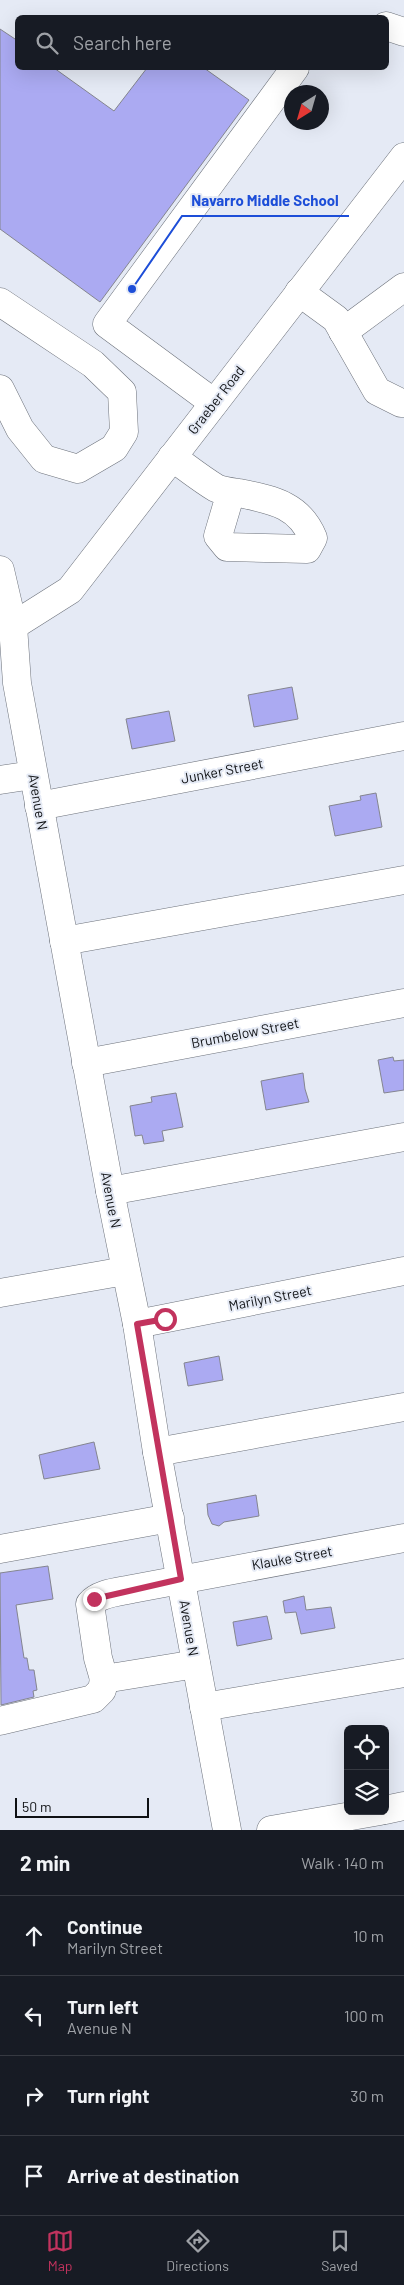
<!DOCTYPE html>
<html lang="en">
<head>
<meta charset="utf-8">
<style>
	body { margin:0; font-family:Barlow,sans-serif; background:#20242c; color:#f1f3f6 }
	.controls { position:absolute; right:15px; bottom:15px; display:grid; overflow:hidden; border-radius:8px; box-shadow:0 5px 20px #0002 }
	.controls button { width:45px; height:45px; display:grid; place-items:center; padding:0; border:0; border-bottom:1px solid #363941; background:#171b24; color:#f1f3f6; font:25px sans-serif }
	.compass { position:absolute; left:284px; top:85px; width:45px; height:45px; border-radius:50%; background:#171b24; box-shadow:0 5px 20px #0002; rotate:217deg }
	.scale { position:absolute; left:15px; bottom:12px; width:134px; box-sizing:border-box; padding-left:5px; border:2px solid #0f1114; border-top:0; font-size:14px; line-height:18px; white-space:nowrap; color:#0f1114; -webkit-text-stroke:4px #e5eaf5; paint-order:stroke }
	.stop { position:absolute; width:15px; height:15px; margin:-11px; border:4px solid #c2335e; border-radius:50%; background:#fff }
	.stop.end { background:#c2335e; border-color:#fff; box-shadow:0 1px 5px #0008 }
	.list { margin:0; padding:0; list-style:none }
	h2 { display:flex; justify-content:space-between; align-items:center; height:65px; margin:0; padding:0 20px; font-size:21px }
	h2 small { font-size:16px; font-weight:400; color:#9ea1a6 }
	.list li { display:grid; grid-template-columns:32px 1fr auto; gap:15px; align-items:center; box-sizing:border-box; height:80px; padding:0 20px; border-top:1px solid #363941 }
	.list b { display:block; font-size:19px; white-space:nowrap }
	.list p { margin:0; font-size:16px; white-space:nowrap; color:#9ea1a6 }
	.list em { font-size:16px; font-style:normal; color:#9ea1a6 }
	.icon { flex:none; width:28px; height:28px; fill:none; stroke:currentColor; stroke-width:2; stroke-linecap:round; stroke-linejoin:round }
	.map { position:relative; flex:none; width:404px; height:1830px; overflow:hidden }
	.search { position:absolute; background:#171b24; box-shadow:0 5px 20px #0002; left:15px; right:15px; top:15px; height:55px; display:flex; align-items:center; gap:12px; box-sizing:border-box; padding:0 18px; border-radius:8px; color:#9ea1a6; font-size:19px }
	.sheet { height:385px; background:#171b24 }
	nav { display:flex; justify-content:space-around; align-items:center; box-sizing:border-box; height:70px; border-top:1px solid #363941; background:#171b24; font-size:14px; color:#9ea1a6 }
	nav a { display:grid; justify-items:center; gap:2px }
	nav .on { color:#c2335e }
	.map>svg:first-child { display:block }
	.building { fill:#abaaf2; stroke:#84858f }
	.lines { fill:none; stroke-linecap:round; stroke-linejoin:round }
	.minor-casing { stroke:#6d727b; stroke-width:29 }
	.minor { stroke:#fff; stroke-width:28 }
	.route { stroke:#c2335e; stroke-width:6 }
	.labels { text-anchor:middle; stroke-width:4; stroke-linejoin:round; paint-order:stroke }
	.street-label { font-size:14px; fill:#0f1114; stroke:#e5eaf5 }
	.leader { fill:none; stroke:#1d4ed8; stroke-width:2 }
	.callout-dot { fill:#1d4ed8; stroke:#e5eaf5; stroke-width:2 }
	.callout-label { font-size:15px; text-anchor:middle; font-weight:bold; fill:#1d4ed8; stroke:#e5eaf5; stroke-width:4; stroke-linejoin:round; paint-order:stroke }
</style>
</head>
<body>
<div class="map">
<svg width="404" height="1830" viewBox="0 0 404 1830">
	<rect width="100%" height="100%" fill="#e5eaf5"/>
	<g class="building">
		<path d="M0,29L18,41V68H54L114,111L147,68H204L249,100L100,302L0,229Z"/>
		<path d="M292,687L298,719L254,727L248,695Z"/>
		<path d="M169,711L175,741L132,749L126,719Z"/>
		<path d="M376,793L382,827L335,836L329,806L361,800L360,796Z"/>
		<path d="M393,1057L394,1061L404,1060V1090L384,1093L378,1060Z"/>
		<path d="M303,1073L305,1089L309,1102L266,1110L261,1081Z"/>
		<path d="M176,1093L183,1127L162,1131L164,1141L144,1144L142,1135L135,1136L130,1106L152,1102L151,1097Z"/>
		<path d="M219,1356L223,1380L188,1386L184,1363Z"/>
		<path d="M94,1442L100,1469L44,1479L39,1455Z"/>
		<path d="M256,1495L259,1516L224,1522L219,1526L212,1524L208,1515L207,1504Z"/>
		<path d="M48,1566L53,1599L16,1605L24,1658H27L29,1670H34L37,1690L33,1691L34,1697L1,1705L0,1573Z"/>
		<path d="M304,1596L306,1610L331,1607L335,1628L301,1634L296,1612L285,1613L283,1601Z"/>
		<path d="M267,1616L272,1639L237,1646L233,1622Z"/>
	</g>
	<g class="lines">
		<g class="minor-casing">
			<g id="minor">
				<path d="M386,26L404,32"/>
				<path d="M299,292L336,319L377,391L401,403H404"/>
				<path d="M0,302L93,364L122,392L124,432L114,448L78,469L44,459L20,429L0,389"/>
				<path d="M343,332L404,287"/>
				<path d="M214,403L107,324L295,68"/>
				<path d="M172,457C186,467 201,479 216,488C222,491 232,492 239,493C272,500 299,504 313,538L307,549L227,547L218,536L231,492"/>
				<path d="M0,570L13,626L17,683L110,1191L137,1324L157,1452L227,1830"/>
				<path d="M13,626L70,590L404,157"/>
				<path d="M0,780L33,775"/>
				<path d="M39,806L404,736"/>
				<path d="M64,941L404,880"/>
				<path d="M86,1063L404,1003"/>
				<path d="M110,1191L404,1137"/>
				<path d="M0,1293L125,1271"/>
				<path d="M137,1324L404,1271"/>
				<path d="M157,1452L404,1407"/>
				<path d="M0,1549L170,1518"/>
				<path d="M196,1664L104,1679L98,1658L90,1604C99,1593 118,1592 132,1589L404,1538"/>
				<path d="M204,1707L404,1673"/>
				<path d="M0,1721L93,1699L102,1690L104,1679"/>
				<path d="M385,1810L404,1806"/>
				<path d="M271,1830L380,1811"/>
			</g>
		</g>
		<use href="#minor" class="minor"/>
	</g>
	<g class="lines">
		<path class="route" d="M94,1599L181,1579L137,1324L165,1319"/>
	</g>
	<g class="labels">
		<g class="street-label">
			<text transform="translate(216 400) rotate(-52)" y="5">Graeber Road</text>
			<text transform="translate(222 771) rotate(-11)" y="5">Junker Street</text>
			<text transform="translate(38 802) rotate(80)" y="5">Avenue N</text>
			<text transform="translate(245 1033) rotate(-11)" y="5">Brumbelow Street</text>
			<text transform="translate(111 1200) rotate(79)" y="5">Avenue N</text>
			<text transform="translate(270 1298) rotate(-11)" y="5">Marilyn Street</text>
			<text transform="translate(292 1558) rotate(-10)" y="5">Klauke Street</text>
			<text transform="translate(189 1628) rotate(80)" y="5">Avenue N</text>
		</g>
	</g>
	<path class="leader" d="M132 289L182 216H349"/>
	<circle class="callout-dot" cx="132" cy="289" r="5"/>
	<g class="callout-label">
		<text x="265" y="206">Navarro Middle School</text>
	</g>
</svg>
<div class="controls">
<button><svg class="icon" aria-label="locate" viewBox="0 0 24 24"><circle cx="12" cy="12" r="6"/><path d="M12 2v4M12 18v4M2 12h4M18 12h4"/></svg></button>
<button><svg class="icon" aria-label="layers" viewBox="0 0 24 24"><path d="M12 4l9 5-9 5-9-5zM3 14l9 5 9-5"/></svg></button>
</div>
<svg class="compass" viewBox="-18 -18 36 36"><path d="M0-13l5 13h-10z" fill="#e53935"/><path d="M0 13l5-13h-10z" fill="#9ea1a6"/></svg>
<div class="scale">50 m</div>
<div class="stop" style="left:165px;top:1319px"></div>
<div class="stop end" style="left:94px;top:1599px"></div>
<div class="search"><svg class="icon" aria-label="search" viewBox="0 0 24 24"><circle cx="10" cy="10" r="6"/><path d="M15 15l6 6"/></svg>Search here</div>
</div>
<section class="sheet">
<h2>2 min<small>Walk · 140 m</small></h2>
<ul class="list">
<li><svg class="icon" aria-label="ahead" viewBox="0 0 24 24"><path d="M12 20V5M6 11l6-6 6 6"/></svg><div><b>Continue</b><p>Marilyn Street</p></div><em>10 m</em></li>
<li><svg class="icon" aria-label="left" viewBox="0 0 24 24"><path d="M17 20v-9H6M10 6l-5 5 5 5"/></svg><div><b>Turn left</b><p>Avenue N</p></div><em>100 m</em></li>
<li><svg class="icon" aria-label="right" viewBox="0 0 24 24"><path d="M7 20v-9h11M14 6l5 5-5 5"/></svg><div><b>Turn right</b></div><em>30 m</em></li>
<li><svg class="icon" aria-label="arrive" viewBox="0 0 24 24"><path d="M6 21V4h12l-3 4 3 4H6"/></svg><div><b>Arrive at destination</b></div></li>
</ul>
</section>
<nav>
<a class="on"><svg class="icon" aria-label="map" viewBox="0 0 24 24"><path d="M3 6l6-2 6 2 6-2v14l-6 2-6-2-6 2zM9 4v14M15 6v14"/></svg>Map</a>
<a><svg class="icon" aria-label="directions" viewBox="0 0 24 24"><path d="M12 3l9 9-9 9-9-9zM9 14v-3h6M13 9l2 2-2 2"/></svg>Directions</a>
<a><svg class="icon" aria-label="saved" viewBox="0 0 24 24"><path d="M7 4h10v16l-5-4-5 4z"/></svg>Saved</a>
</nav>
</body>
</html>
